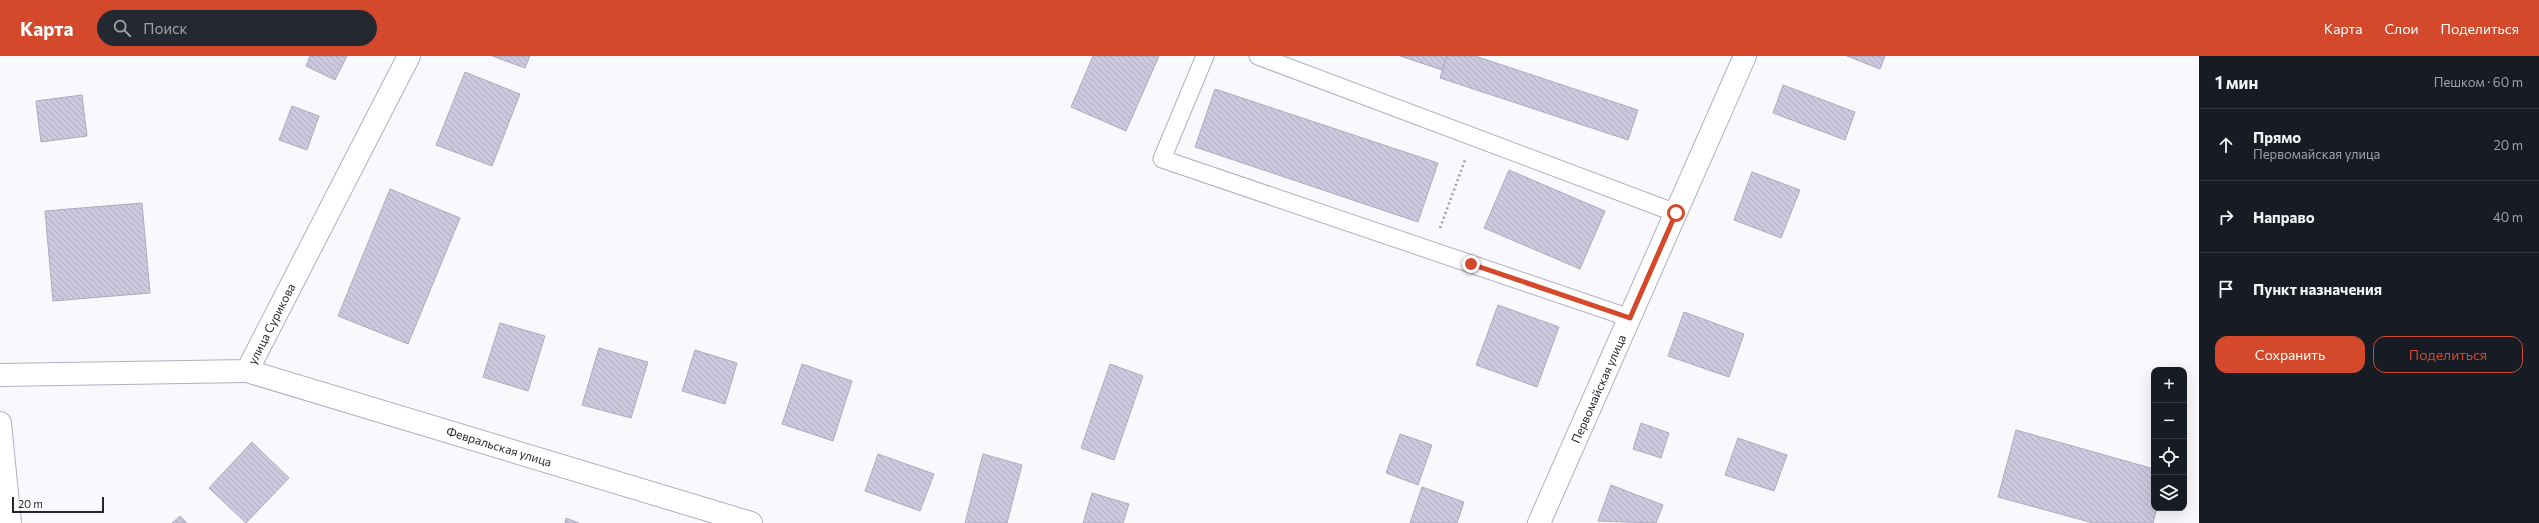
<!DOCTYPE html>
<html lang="ru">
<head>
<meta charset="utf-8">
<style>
	body { margin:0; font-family:Commissioner,sans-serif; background:#242831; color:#f1f3f6 }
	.controls { position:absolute; right:12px; bottom:12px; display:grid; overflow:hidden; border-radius:8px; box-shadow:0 4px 16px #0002 }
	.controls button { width:36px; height:36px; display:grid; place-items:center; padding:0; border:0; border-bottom:1px solid #363941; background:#171b24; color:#f1f3f6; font:20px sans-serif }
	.scale { position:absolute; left:12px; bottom:10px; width:92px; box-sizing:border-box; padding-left:4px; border:2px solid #26252d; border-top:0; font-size:11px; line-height:14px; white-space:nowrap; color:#26252d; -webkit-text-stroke:3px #fff; paint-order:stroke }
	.stop { position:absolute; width:12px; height:12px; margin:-9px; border:3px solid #d4492b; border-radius:50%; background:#fff }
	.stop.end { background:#d4492b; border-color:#fff; box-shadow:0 1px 4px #0008 }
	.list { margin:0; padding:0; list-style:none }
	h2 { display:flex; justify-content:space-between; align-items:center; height:52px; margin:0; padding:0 16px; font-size:17px }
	h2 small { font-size:13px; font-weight:400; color:#9ea1a6 }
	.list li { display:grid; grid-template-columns:26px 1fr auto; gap:12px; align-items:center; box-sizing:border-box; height:72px; padding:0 16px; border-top:1px solid #363941 }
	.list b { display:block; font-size:15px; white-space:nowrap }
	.list p { margin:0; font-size:13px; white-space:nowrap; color:#9ea1a6 }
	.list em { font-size:13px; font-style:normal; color:#9ea1a6 }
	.actions { display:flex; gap:8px; padding:12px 16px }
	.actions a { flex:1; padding:9px 0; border:1px solid #d4492b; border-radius:12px; text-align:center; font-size:14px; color:#d4492b }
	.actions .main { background:#d4492b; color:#fff }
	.icon { flex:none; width:22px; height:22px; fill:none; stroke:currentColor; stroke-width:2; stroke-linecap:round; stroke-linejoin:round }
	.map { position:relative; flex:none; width:2199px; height:467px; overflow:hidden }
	header { display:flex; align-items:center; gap:24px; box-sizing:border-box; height:56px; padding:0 20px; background:#d4492b; color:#fff }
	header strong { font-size:19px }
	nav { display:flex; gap:22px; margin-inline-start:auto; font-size:14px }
	.search { width:280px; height:36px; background:#242831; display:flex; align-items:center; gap:10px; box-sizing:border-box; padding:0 14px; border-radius:22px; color:#9ea1a6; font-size:15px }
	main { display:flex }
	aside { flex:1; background:#171b24 }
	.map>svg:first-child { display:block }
	.building { fill:url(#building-back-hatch); stroke:#aeabc0 }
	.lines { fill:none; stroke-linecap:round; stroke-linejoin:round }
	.lane-casing { stroke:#b0aec3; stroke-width:19 }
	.street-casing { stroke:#b0aec3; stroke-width:24 }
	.primary-casing { stroke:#b0aec3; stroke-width:24 }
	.path { stroke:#9e9da3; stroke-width:2.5; stroke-dasharray:2 3; stroke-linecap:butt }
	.lane { stroke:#fff; stroke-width:17 }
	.street { stroke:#fff; stroke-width:22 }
	.primary { stroke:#fff; stroke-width:22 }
	.route { stroke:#d4492b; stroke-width:5 }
	.labels { text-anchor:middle; stroke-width:3; stroke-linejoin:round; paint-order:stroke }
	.street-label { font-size:12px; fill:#26252d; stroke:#fff }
</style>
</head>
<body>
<header>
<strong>Карта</strong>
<div class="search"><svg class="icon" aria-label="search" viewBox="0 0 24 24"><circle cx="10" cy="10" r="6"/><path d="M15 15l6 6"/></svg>Поиск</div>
<nav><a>Карта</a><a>Слои</a><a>Поделиться</a></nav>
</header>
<main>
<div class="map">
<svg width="2199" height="467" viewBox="0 0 2199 467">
	<defs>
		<pattern id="building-back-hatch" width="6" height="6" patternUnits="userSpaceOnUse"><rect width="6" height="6" fill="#ccc9df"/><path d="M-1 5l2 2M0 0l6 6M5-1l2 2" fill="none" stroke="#afacc0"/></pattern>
	</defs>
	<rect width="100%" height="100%" fill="#f9f9fd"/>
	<g class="building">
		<path d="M310,0H347L335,24L306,10Z"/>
		<path d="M492,0H530L525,12Z"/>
		<path d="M1093,0H1159L1126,75L1071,51Z"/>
		<path d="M1400,0H1447L1442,14Z"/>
		<path d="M1447,0H1475L1638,54L1628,84L1440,22Z"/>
		<path d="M1847,0H1885L1880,13Z"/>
		<path d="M465,16L520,38L492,110L436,89Z"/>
		<path d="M1783,29L1855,56L1845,84L1773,57Z"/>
		<path d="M1215,33L1438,107L1418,166L1195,91Z"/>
		<path d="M82,39L87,80L41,86L36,45Z"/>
		<path d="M292,50L319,60L307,94L279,84Z"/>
		<path d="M1509,114L1605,155L1580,213L1484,172Z"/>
		<path d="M1752,116L1800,134L1781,182L1734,164Z"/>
		<path d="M390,133L460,162L408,288L338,260Z"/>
		<path d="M142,147L150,237L53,245L45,155Z"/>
		<path d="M1498,249L1559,271L1537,331L1476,309Z"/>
		<path d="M1684,256L1744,278L1729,321L1668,300Z"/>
		<path d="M500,267L545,280L528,335L483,321Z"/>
		<path d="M599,292L648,306L631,362L582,349Z"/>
		<path d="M695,294L737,307L725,348L682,335Z"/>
		<path d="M802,308L852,325L833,385L782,368Z"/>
		<path d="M1110,308L1143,320L1114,404L1081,392Z"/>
		<path d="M1641,367L1669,377L1661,402L1633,393Z"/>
		<path d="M2016,374L2154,413V452H2157L2153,467H2093L1998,441Z"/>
		<path d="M1400,378L1432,389L1418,429L1386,417Z"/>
		<path d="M1738,382L1787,399L1774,435L1725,419Z"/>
		<path d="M252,386L289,422L246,467L209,432Z"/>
		<path d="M878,398L934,418L920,455L865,435Z"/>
		<path d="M983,398L1022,409L1007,467H965Z"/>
		<path d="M1611,429L1663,449L1656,467L1598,465Z"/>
		<path d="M1422,431L1464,446L1457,467H1410Z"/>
		<path d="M1092,437L1129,448L1123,467H1083Z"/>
		<path d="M180,460L187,467H172Z"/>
		<path d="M566,462L579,467H565Z"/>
	</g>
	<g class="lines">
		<g class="lane-casing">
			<g id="lane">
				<path d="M1205,0L1162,103L1630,262"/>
				<path d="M1258,0L1676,157"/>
			</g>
		</g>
		<g class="street-casing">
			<g id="street">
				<path d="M247,315L751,467"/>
				<path d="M0,319L247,315L409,0"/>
				<path d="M1539,467L1745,0"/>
			</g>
		</g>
		<g class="primary-casing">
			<path id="primary" d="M0,367L10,467"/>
		</g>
		<path class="path" d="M1440,172L1465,104"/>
		<use href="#lane" class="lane"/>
		<use href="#street" class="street"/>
		<use href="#primary" class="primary"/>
	</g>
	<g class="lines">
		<path class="route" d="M1471,208L1630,262L1676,157"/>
	</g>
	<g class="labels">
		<g class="street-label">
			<text transform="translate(272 268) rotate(-63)" y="4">улица Сурикова</text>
			<text transform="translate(1599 333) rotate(-66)" y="4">Первомайская улица</text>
			<text transform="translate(499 391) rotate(17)" y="4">Февральская улица</text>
		</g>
	</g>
</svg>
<div class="controls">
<button>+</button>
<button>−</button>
<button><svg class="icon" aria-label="locate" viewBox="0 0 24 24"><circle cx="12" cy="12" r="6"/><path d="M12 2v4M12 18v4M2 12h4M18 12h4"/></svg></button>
<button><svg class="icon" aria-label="layers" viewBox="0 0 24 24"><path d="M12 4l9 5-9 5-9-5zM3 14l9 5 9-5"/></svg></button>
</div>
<div class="scale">20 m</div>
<div class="stop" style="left:1676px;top:157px"></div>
<div class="stop end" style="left:1471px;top:208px"></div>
</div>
<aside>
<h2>1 мин<small>Пешком · 60 m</small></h2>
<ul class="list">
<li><svg class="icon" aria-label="ahead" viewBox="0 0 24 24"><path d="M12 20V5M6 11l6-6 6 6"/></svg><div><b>Прямо</b><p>Первомайская улица</p></div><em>20 m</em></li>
<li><svg class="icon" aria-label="right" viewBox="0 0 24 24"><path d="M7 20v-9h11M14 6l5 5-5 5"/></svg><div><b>Направо</b></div><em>40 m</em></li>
<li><svg class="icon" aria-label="arrive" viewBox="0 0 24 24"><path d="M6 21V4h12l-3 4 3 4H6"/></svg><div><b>Пункт назначения</b></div></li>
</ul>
<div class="actions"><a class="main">Сохранить</a><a>Поделиться</a></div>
</aside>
</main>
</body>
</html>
